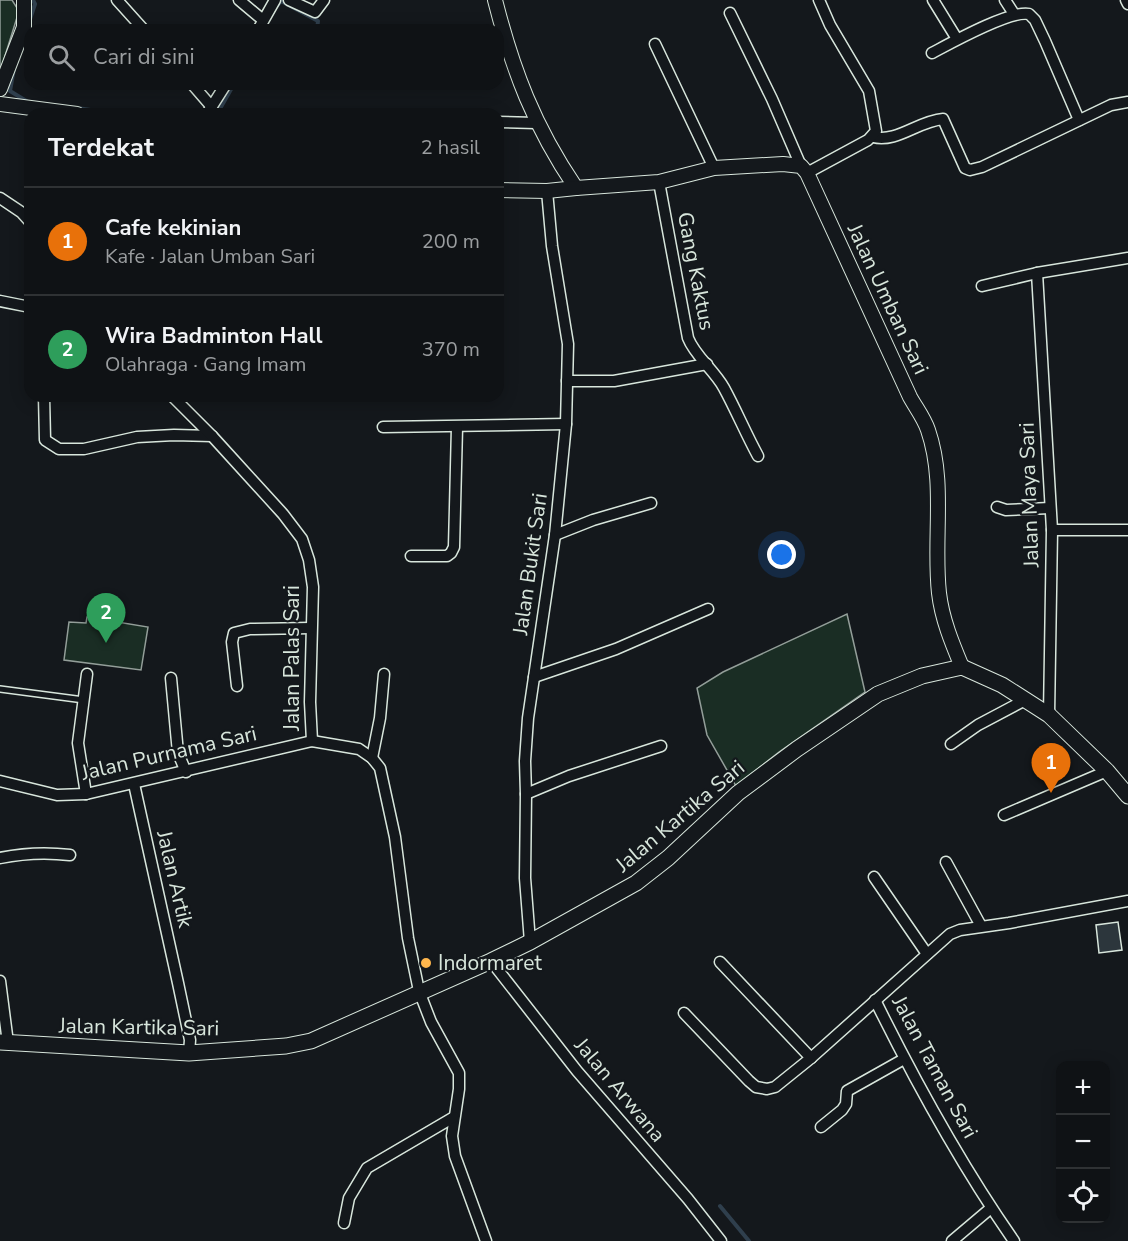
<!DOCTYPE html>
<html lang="id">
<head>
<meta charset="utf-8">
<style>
	body { margin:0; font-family:"Nunito Sans",sans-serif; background:#181b1e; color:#f1f3f6 }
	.controls { position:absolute; right:18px; bottom:18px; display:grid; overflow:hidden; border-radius:12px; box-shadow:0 3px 15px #0003 }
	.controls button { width:54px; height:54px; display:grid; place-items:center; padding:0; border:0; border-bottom:2px solid #2f3234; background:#0f1215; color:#f1f3f6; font:30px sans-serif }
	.you { position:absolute; left:782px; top:555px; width:21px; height:21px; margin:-15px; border:4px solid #fff; border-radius:50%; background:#1a73e8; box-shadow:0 0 0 9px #1a73e833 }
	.badge { display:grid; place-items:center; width:39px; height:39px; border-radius:50%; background:#ffb74d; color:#fff; font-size:20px; font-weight:700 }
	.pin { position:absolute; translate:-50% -50px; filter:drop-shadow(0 2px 3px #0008) }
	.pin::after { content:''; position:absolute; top:32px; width:21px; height:18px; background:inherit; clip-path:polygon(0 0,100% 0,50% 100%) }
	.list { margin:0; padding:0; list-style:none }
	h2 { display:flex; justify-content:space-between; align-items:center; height:78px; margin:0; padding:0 24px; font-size:26px }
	h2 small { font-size:20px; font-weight:400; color:#9b9ea0 }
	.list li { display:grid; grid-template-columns:39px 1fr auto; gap:18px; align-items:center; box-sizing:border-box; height:108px; padding:0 24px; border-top:2px solid #2f3234 }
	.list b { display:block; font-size:22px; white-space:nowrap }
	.list p { margin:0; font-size:20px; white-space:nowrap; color:#9b9ea0 }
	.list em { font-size:20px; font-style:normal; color:#9b9ea0 }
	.icon { flex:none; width:33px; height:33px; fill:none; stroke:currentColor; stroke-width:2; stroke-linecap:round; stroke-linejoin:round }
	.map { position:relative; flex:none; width:1128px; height:1241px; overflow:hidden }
	.search { position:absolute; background:#0f1215; box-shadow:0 3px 15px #0003; left:24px; top:24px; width:480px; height:66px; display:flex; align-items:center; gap:15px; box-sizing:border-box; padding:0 21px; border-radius:18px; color:#9b9ea0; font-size:22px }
	.panel { position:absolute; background:#0f1215; box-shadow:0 3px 15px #0003; left:24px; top:108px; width:480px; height:294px; border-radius:18px }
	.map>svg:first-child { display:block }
	.green { fill:#1a2d24; stroke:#939e99; stroke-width:1.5 }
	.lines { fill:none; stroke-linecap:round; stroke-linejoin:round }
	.stream { stroke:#2f3f4d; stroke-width:4 }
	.building { fill:#2c363c; stroke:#d8e6dc; stroke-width:1.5 }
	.service-casing { stroke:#d8e6dc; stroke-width:8 }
	.minor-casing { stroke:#d8e6dc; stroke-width:13 }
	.tertiary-casing { stroke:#d8e6dc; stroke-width:16 }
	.secondary-casing { stroke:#d8e6dc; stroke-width:17 }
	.service { stroke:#14181c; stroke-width:5 }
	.minor { stroke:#14181c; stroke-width:10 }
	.tertiary { stroke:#14181c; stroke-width:14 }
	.secondary { stroke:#14181c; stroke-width:15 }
	.poi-dot { fill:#ffb74d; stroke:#14181c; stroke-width:2 }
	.labels { text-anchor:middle; stroke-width:4.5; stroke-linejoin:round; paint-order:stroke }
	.street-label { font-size:21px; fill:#d8e6dc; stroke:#14181c }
	.poi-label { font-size:21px; fill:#d8e6dc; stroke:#14181c; text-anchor:start }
</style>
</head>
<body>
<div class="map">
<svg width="1128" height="1241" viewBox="0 0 1128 1241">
	<rect width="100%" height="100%" fill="#14181c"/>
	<g class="green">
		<path d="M0,0H12L19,11L0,72Z"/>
		<path d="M847,614L865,692L779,752L736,786L707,735L697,688L723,672Z"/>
		<path d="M87,617L148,627L141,670L64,660L69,622L86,623Z"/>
	</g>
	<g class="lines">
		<g class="stream">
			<path d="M277,6L281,1L318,21L317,30"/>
			<path d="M29,22L35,4L33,0"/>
			<path d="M14,69L10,91L28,102"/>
			<path d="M77,108L118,114"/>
			<path d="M217,114L234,84"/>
			<path d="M720,1206L749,1241"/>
		</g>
	</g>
	<path class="building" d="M1118,922L1122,950L1099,953L1096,925Z"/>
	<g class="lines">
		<g class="service-casing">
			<path id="service" d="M0,689L84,700"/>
		</g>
		<g class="minor-casing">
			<g id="minor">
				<path d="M117,0L144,30"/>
				<path d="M239,0L263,20"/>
				<path d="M289,0L315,12L324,0"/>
				<path d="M933,0L957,39"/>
				<path d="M1005,0L1014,14"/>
				<path d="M1126,0L1128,4"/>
				<path d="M730,13L772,99L801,166"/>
				<path d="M258,30L275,0"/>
				<path d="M655,44L714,168"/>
				<path d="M932,53C951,43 1010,10 1029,14L1035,20L1045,41L1079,120"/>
				<path d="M192,84L211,106"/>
				<path d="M207,114L226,84"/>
				<path d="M498,122L536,123"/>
				<path d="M873,137C897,143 918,121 943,119L965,168L970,170L982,167L1111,105L1128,102"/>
				<path d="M807,173L868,140L876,131L869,91L830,25L819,0"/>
				<path d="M659,182L688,338C695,356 714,370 724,388C736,410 746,434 758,456"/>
				<path d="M0,198L21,212L30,222"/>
				<path d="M1037,273L1052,530L1049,715"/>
				<path d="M982,286L1037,273L1128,258"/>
				<path d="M0,301L30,307"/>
				<path d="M567,381H614L707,364"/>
				<path d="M44,396L45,440L59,449H84L137,437L174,435L212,436"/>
				<path d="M172,396L212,436L283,514L302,539L309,560L313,587L310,702L312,741"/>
				<path d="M383,427L566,424"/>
				<path d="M997,507L1006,510L1050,508"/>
				<path d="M1052,530H1128"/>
				<path d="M555,535L593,520L651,503"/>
				<path d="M411,556H447L451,553L454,547L457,427"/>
				<path d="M534,677L616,649L708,609"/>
				<path d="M171,678L178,753L186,772"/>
				<path d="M237,686L232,642L234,633L250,629L311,628"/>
				<path d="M951,744L978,725L1027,699"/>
				<path d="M372,758L380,718L384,674"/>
				<path d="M0,781L57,795L86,794L312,741L359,749L372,758L380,768L395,837L408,938L419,991L431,1022L459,1073V1089L452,1136L455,1156L486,1241"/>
				<path d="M134,784L178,983L190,1040L189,1053"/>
				<path d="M86,794L78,743L87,674"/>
				<path d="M526,794L569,776L661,746"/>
				<path d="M1004,815L1107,771"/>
				<path d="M0,858C24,853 46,852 70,855"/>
				<path d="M946,862L981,926"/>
				<path d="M874,877L927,954"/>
				<path d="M530,942L525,878L526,794L525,761L528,718L555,535L566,424L568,344L552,246L547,191"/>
				<path d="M491,961L577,1071L688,1199L721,1241"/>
				<path d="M720,962L811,1058"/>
				<path d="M0,981L8,1043"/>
				<path d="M875,1000C916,1083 961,1165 1014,1241"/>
				<path d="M684,1013L749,1081L756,1087L767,1089L775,1087L811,1058L950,934L960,930L1009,923L1128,901"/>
				<path d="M821,1127L842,1110L846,1104L847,1091L904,1059"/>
				<path d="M344,1223L349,1198L367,1168L454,1117"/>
				<path d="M952,1241L991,1208"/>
			</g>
		</g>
		<g class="tertiary-casing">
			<g id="tertiary">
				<path d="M495,0C513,71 534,126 576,188L659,182L714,168L783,164L801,166L807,173L910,397C916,408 924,418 928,430C946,482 933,539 939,593C942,619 952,643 962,667"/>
				<path d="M0,89L24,27V0"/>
				<path d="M0,104L77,114"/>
				<path d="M498,190L547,191L576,188"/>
			</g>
		</g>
		<g class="secondary-casing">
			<path id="secondary" d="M0,1042L189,1053L286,1046L311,1041L491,961L530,942L636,883L668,858L738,793L797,749L878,694L922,676L962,667L1002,685L1049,715L1107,771L1128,796"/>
		</g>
		<use href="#service" class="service"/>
		<use href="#minor" class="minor"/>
		<use href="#tertiary" class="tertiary"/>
		<use href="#secondary" class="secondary"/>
	</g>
	<circle class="poi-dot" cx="426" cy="963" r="6"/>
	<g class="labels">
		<g class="street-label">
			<text transform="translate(696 271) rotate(79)" y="7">Gang Kaktus</text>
			<text transform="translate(888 299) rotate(65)" y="7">Jalan Umban Sari</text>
			<text transform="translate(1029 495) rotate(-92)" y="7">Jalan Maya Sari</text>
			<text transform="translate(530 564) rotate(-82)" y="7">Jalan Bukit Sari</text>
			<text transform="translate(292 658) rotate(-90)" y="7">Jalan Palas Sari</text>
			<text transform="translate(169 753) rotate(-13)" y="7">Jalan Purnama Sari</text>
			<text transform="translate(680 816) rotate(-40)" y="7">Jalan Kartika Sari</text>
			<text transform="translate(175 879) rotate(77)" y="7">Jalan Artik</text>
			<text transform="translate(139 1027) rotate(1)" y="7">Jalan Kartika Sari</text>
			<text transform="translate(935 1067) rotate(62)" y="7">Jalan Taman Sari</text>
			<text transform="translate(620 1090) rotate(50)" y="7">Jalan Arwana</text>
		</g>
		<g class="poi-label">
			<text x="438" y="970">Indormaret</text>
		</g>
	</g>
</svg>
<div class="controls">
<button>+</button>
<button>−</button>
<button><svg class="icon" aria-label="locate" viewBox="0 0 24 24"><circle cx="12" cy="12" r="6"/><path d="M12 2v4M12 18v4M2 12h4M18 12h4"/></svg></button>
</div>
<div class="you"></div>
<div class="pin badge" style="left:1051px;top:793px;background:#e8710a">1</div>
<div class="pin badge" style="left:106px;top:643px;background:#2e9e5b">2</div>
<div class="search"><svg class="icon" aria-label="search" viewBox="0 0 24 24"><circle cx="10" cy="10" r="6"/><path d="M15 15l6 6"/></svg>Cari di sini</div>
<section class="panel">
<h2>Terdekat<small>2 hasil</small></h2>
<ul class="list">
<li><span class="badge" style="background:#e8710a">1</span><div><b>Cafe kekinian</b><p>Kafe · Jalan Umban Sari</p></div><em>200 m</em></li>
<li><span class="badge" style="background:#2e9e5b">2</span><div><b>Wira Badminton Hall</b><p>Olahraga · Gang Imam</p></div><em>370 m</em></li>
</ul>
</section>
</div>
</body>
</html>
